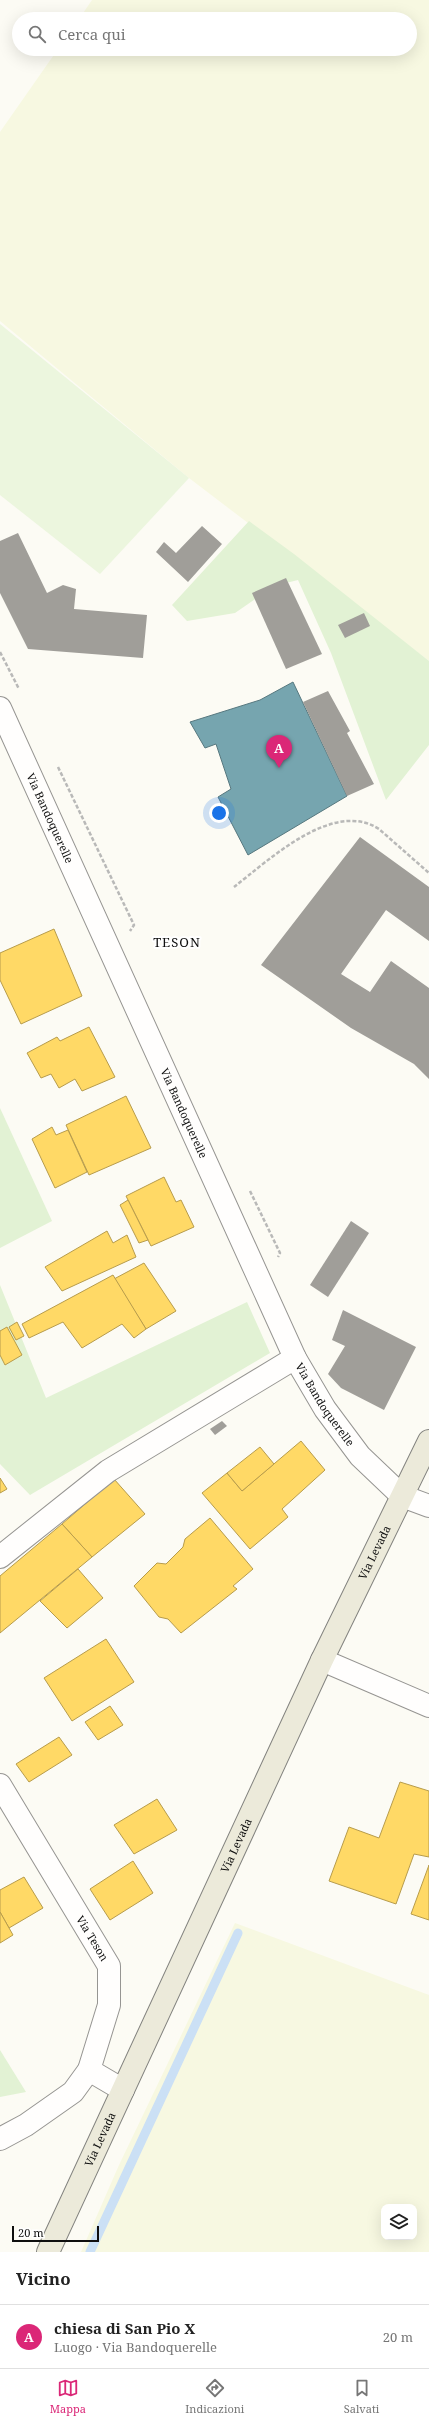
<!DOCTYPE html>
<html lang="it">
<head>
<meta charset="utf-8">
<style>
	body { margin:0; font-family:"Noto Serif",serif; background:#f2f2f2; color:#222 }
	.controls { position:absolute; right:12px; bottom:12px; display:grid; overflow:hidden; border-radius:8px; box-shadow:0 4px 16px #0002 }
	.controls button { width:36px; height:36px; display:grid; place-items:center; padding:0; border:0; border-bottom:1px solid #e0e0e0; background:#fff; color:#222; font:20px sans-serif }
	.scale { position:absolute; left:12px; bottom:10px; width:87px; box-sizing:border-box; padding-left:4px; border:2px solid #0f0f0f; border-top:0; font-size:11px; line-height:14px; white-space:nowrap; color:#0f0f0f; -webkit-text-stroke:3px #fff; paint-order:stroke }
	.you { position:absolute; left:219px; top:813px; width:14px; height:14px; margin:-10px; border:3px solid #fff; border-radius:50%; background:#1a73e8; box-shadow:0 0 0 6px #1a73e833 }
	.badge { display:grid; place-items:center; width:26px; height:26px; border-radius:50%; background:#db2777; color:#fff; font-size:13px; font-weight:700 }
	.pin { position:absolute; translate:-50% -33px; filter:drop-shadow(0 1px 2px #0008) }
	.pin::after { content:''; position:absolute; top:21px; width:14px; height:12px; background:inherit; clip-path:polygon(0 0,100% 0,50% 100%) }
	.list { margin:0; padding:0; list-style:none }
	h2 { display:flex; justify-content:space-between; align-items:center; height:52px; margin:0; padding:0 16px; font-size:17px }
	h2 small { font-size:13px; font-weight:400; color:#767676 }
	.list li { display:grid; grid-template-columns:26px 1fr auto; gap:12px; align-items:center; box-sizing:border-box; height:64px; padding:0 16px; border-top:1px solid #e0e0e0 }
	.list b { display:block; font-size:15px; white-space:nowrap }
	.list p { margin:0; font-size:13px; white-space:nowrap; color:#767676 }
	.list em { font-size:13px; font-style:normal; color:#767676 }
	.icon { flex:none; width:22px; height:22px; fill:none; stroke:currentColor; stroke-width:2; stroke-linecap:round; stroke-linejoin:round }
	.map { position:relative; flex:none; width:429px; height:2252px; overflow:hidden }
	.search { position:absolute; background:#fff; box-shadow:0 4px 16px #0002; left:12px; right:12px; top:12px; height:44px; display:flex; align-items:center; gap:10px; box-sizing:border-box; padding:0 14px; border-radius:22px; color:#767676; font-size:15px }
	.sheet { height:116px; background:#fff }
	nav { display:flex; justify-content:space-around; align-items:center; box-sizing:border-box; height:56px; border-top:1px solid #e0e0e0; background:#fff; font-size:11px; color:#767676 }
	nav a { display:grid; justify-items:center; gap:2px }
	nav .on { color:#db2777 }
	.map>svg:first-child { display:block }
	.farmland { fill:#f7f8e1; fill-rule:evenodd }
	.green { fill:#e2f2d4 }
	.pitch { fill:#ecf6de }
	.homes { fill:#ffd966; stroke:#b79c4c }
	.public { fill:#76a5af; stroke:#57787f }
	.lines { fill:none; stroke-linecap:round; stroke-linejoin:round }
	.stream { stroke:#cbe0f5; stroke-width:9 }
	.building { fill:#a09e99 }
	.minor-casing { stroke:#969592; stroke-width:24 }
	.major-casing { stroke:#83837f; stroke-width:24 }
	.path { stroke:#b9b9b8; stroke-width:2.5; stroke-dasharray:4 2; stroke-linecap:butt }
	.minor { stroke:#fffefd; stroke-width:22 }
	.major { stroke:#eceada; stroke-width:22 }
	.labels { text-anchor:middle; stroke-width:4; stroke-linejoin:round; paint-order:stroke }
	.street-label { font-size:11px; fill:#0f0f0f; stroke:#fff }
	.quarter-label { font-size:13px; letter-spacing:1px; fill:#0f0f0f; stroke:#fff }
</style>
</head>
<body>
<div class="map">
<svg width="429" height="2252" viewBox="0 0 429 2252">
	<rect width="100%" height="100%" fill="#fcfbf4"/>
	<g class="farmland">
		<path d="M92,0H429V661L189,478L0,321V132L58,49H410V19H79Z"/>
		<path d="M235,1923L429,1995V2252H81L119,2165ZM384,2207H414V2237H384Z"/>
	</g>
	<g class="green">
		<path d="M249,521L294,554L429,661V745L386,800L331,653L298,580L274,586L235,613L187,621L172,605Z"/>
		<path d="M0,1108L52,1221L0,1248Z"/>
		<path d="M0,1285L46,1398L247,1302L270,1353L30,1495L0,1464Z"/>
		<path d="M0,2050L26,2092L0,2097Z"/>
	</g>
	<path class="pitch" d="M0,324L189,478L100,574L0,495Z"/>
	<g class="homes">
		<path d="M54,929L82,996L21,1024L0,980V953Z"/>
		<path d="M89,1027L115,1077L82,1091L75,1079L59,1088L51,1074L41,1078L27,1053L57,1037L60,1041Z"/>
		<path d="M126,1096L151,1148L89,1175L66,1125Z"/>
		<path d="M52,1127L56,1135L68,1130L87,1172L55,1188L32,1139Z"/>
		<path d="M164,1177L176,1202L181,1200L194,1227L151,1246L126,1196Z"/>
		<path d="M128,1200L148,1240L139,1243L120,1205Z"/>
		<path d="M107,1231L113,1243L127,1235L136,1257L62,1291L45,1267Z"/>
		<path d="M144,1263L176,1311L146,1329L114,1279Z"/>
		<path d="M113,1275L146,1329L134,1338L122,1324L82,1348L63,1322L29,1338L22,1324Z"/>
		<path d="M17,1322L24,1336L16,1340L9,1327Z"/>
		<path d="M7,1327L22,1355L5,1365L0,1355V1331Z"/>
		<path d="M301,1441L325,1470L282,1509L288,1517L250,1549L202,1493L227,1473L242,1491Z"/>
		<path d="M260,1447L274,1464L242,1491L227,1473Z"/>
		<path d="M0,1478L7,1489L0,1493Z"/>
		<path d="M114,1479L145,1514L92,1557L62,1524Z"/>
		<path d="M210,1518L253,1569L233,1586L237,1589L181,1633L168,1619L159,1617L134,1586L157,1563L166,1564L183,1547L185,1539Z"/>
		<path d="M62,1524L92,1557L0,1633V1576Z"/>
		<path d="M78,1569L103,1598L67,1628L40,1601Z"/>
		<path d="M106,1639L134,1682L72,1721L44,1678Z"/>
		<path d="M110,1706L123,1725L98,1740L85,1722Z"/>
		<path d="M59,1737L72,1755L29,1782L16,1764Z"/>
		<path d="M400,1782L429,1791V1857L414,1854L396,1904L329,1881L349,1827L379,1838Z"/>
		<path d="M157,1799L177,1830L134,1854L114,1825Z"/>
		<path d="M133,1861L153,1893L110,1920L90,1889Z"/>
		<path d="M429,1865V1920L411,1914Z"/>
		<path d="M24,1877L43,1908L9,1928L0,1912V1890Z"/>
		<path d="M0,1912L13,1935L0,1943Z"/>
	</g>
	<path class="public" d="M293,682L347,796L248,855L218,797L231,789L216,744L205,748L190,722L260,700Z"/>
	<g class="lines">
		<path class="stream" d="M90,2252L238,1933"/>
	</g>
	<g class="building">
		<path d="M202,526L222,544L188,582L156,552L164,542L176,553Z"/>
		<path d="M18,533L47,593L63,585L76,589L74,609L147,615L143,658L28,649L0,593V541Z"/>
		<path d="M286,578L322,654L286,669L252,593Z"/>
		<path d="M364,613L370,626L345,638L338,625Z"/>
		<path d="M328,691L350,731L347,733L374,784L347,796L303,702Z"/>
		<path d="M360,837L429,887V941L386,910L341,974L370,992L391,961L429,988V1079L414,1064L351,1028L261,965Z"/>
		<path d="M351,1221L369,1233L328,1297L310,1285Z"/>
		<path d="M343,1310L416,1347L384,1410L341,1388L328,1374L345,1346L332,1340Z"/>
		<path d="M222,1421L227,1426L215,1435L210,1429Z"/>
	</g>
	<g class="lines">
		<g class="minor-casing">
			<g id="minor">
				<path id="s1" d="M0,708L295,1358L325,1409L360,1456L402,1496L429,1506"/>
				<path d="M0,1557L108,1471L295,1358"/>
				<path d="M322,1660L429,1706"/>
				<path id="s2" d="M0,1785L109,1966V2005L89,2070L123,2090"/>
				<path d="M0,2139L26,2125L73,2092L89,2070"/>
			</g>
		</g>
		<g class="major-casing">
			<g id="major">
				<path id="s3" d="M48,2252L322,1660L429,1441"/>
			</g>
		</g>
		<g class="path">
			<path d="M0,652L19,689"/>
			<path d="M58,767L134,925L130,931"/>
			<path d="M234,887C269,860 333,799 379,829L429,873"/>
			<path d="M250,1191L280,1253L278,1257"/>
		</g>
		<use href="#minor" class="minor"/>
		<use href="#major" class="major"/>
	</g>
	<g class="labels">
		<g class="street-label">
			<text dy="4" stroke="none"><textPath href="#s1" startOffset="121">Via Bandoquerelle</textPath></text>
			<text dy="4" stroke="none"><textPath href="#s1" startOffset="445">Via Bandoquerelle</textPath></text>
			<text dy="4" stroke="none"><textPath href="#s1" startOffset="769">Via Bandoquerelle</textPath></text>
			<text dy="4" stroke="none"><textPath href="#s3" startOffset="772">Via Levada</textPath></text>
			<text dy="4" stroke="none"><textPath href="#s3" startOffset="448">Via Levada</textPath></text>
			<text dy="4" stroke="none"><textPath href="#s2" startOffset="179">Via Teson</textPath></text>
			<text dy="4" stroke="none"><textPath href="#s3" startOffset="124">Via Levada</textPath></text>
		</g>
		<g class="quarter-label">
			<text x="177" y="947">TESON</text>
		</g>
	</g>
</svg>
<div class="controls">
<button><svg class="icon" aria-label="layers" viewBox="0 0 24 24"><path d="M12 4l9 5-9 5-9-5zM3 14l9 5 9-5"/></svg></button>
</div>
<div class="scale">20 m</div>
<div class="you"></div>
<div class="pin badge" style="left:279px;top:768px">A</div>
<div class="search"><svg class="icon" aria-label="search" viewBox="0 0 24 24"><circle cx="10" cy="10" r="6"/><path d="M15 15l6 6"/></svg>Cerca qui</div>
</div>
<section class="sheet">
<h2>Vicino<small></small></h2>
<ul class="list">
<li><span class="badge">A</span><div><b>chiesa di San Pio X</b><p>Luogo · Via Bandoquerelle</p></div><em>20 m</em></li>
</ul>
</section>
<nav>
<a class="on"><svg class="icon" aria-label="map" viewBox="0 0 24 24"><path d="M3 6l6-2 6 2 6-2v14l-6 2-6-2-6 2zM9 4v14M15 6v14"/></svg>Mappa</a>
<a><svg class="icon" aria-label="directions" viewBox="0 0 24 24"><path d="M12 3l9 9-9 9-9-9zM9 14v-3h6M13 9l2 2-2 2"/></svg>Indicazioni</a>
<a><svg class="icon" aria-label="saved" viewBox="0 0 24 24"><path d="M7 4h10v16l-5-4-5 4z"/></svg>Salvati</a>
</nav>
</body>
</html>
